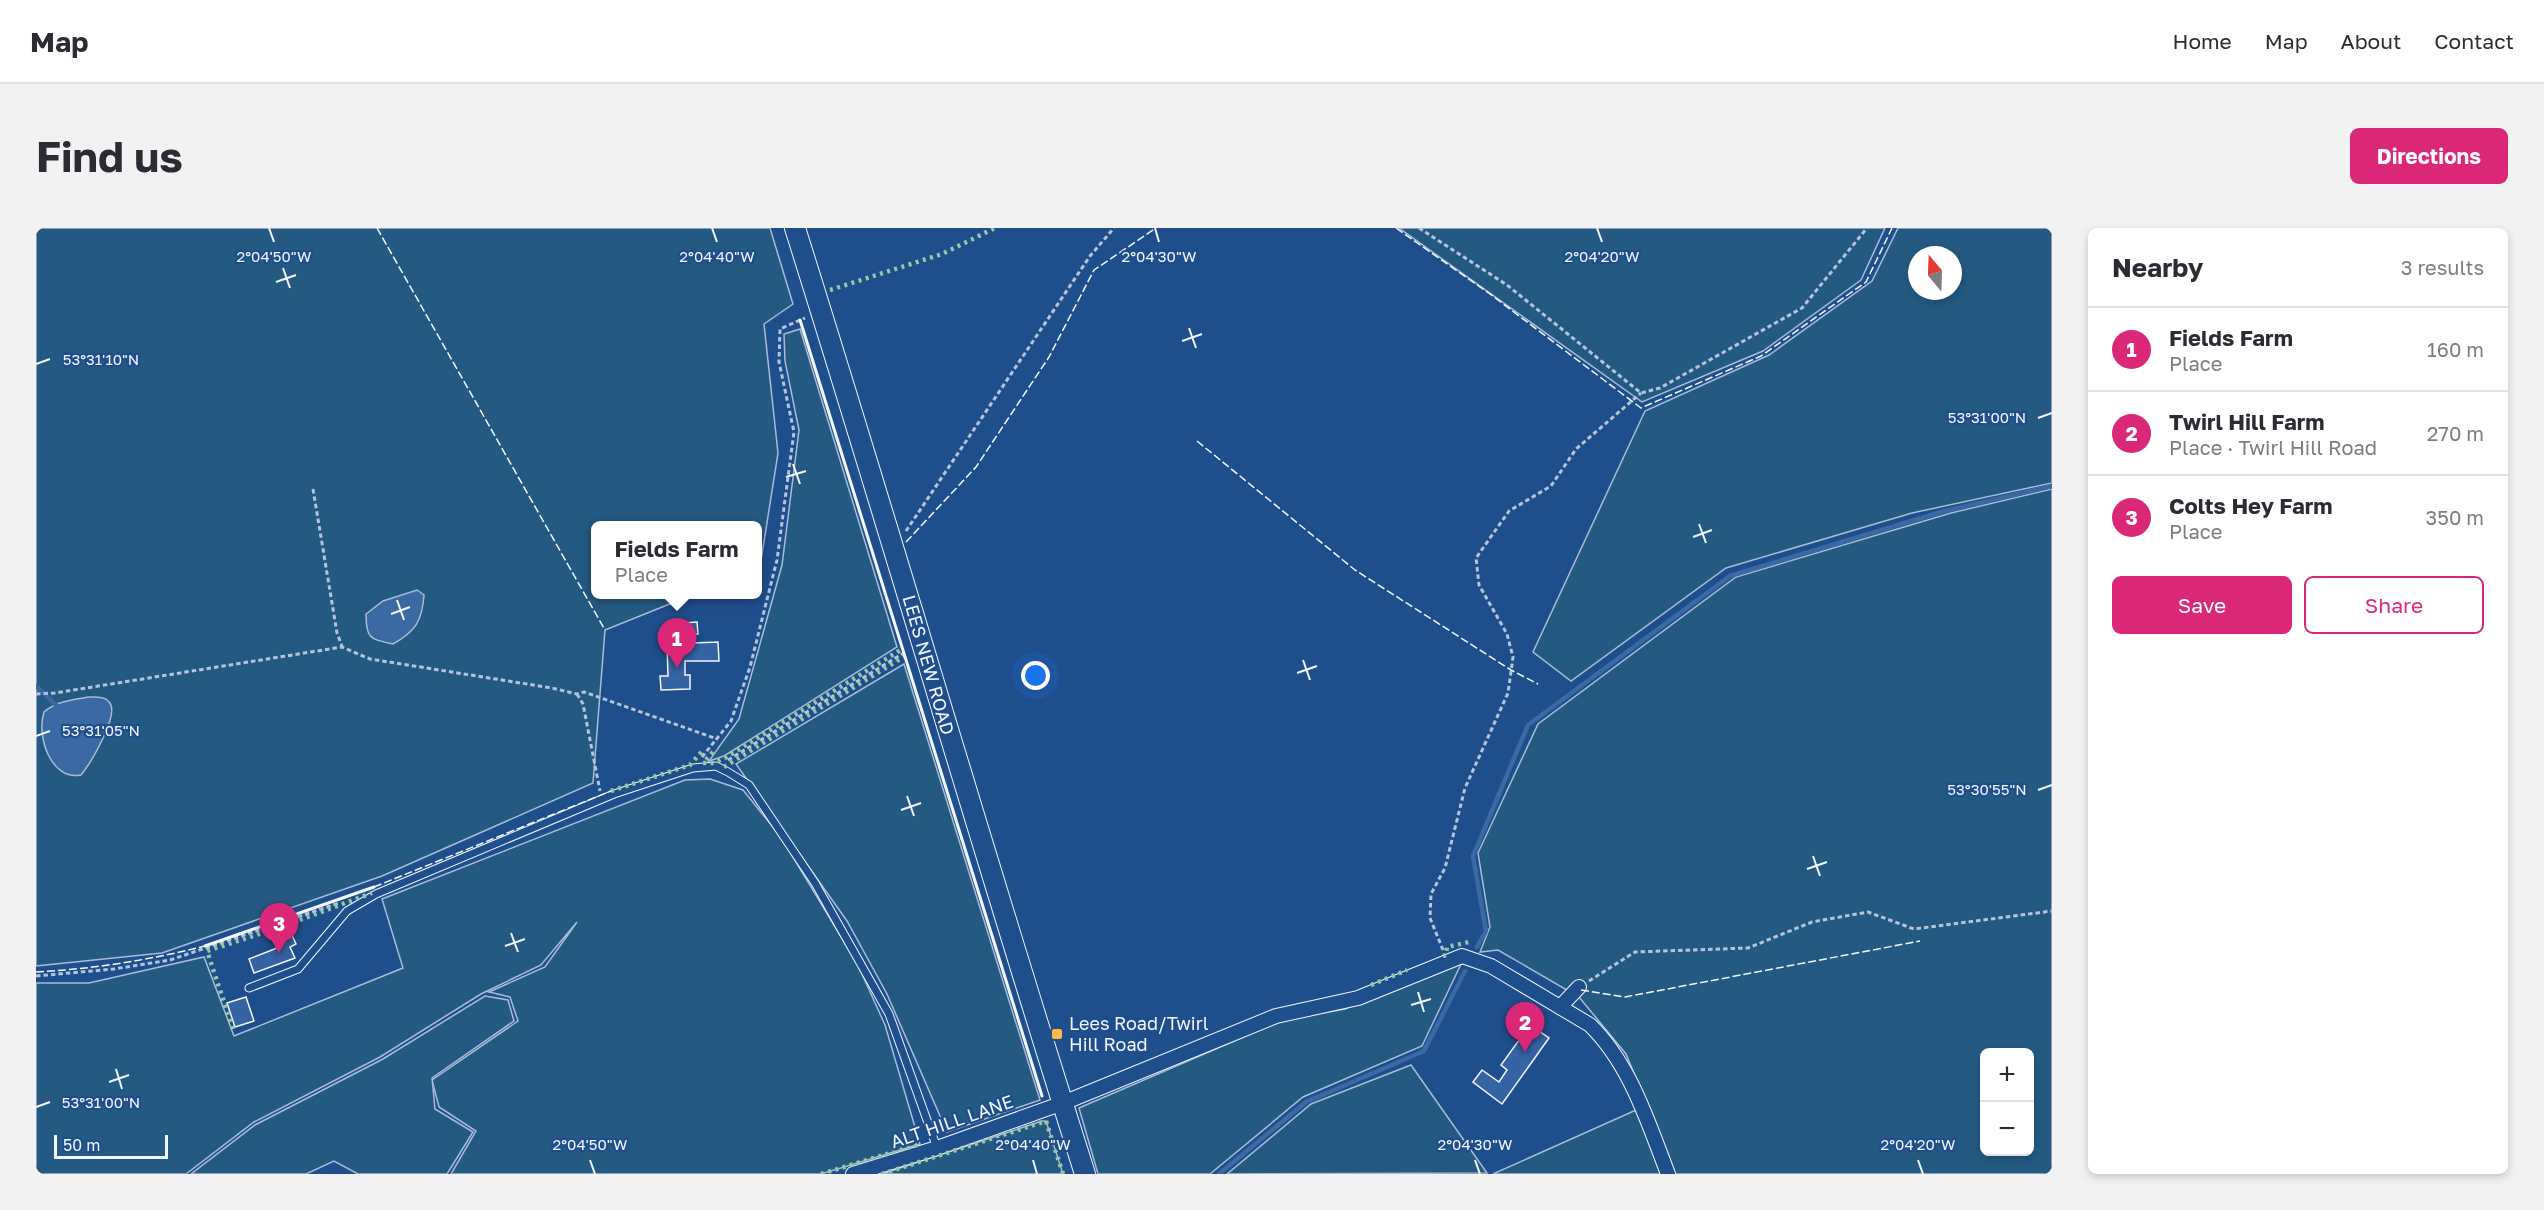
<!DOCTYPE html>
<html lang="en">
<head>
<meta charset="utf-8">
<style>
	body { margin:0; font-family:"Golos Text",sans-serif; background:#f2f2f3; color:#2b2b33 }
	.controls { position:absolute; right:18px; bottom:18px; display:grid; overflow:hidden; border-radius:9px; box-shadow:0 3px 9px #0003 }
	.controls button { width:54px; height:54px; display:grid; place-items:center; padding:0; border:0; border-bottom:2px solid #e1e1e2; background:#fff; color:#2b2b33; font:30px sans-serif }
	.compass { position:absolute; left:1872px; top:18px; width:54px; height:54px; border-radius:50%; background:#fff; box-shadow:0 3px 9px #0003; rotate:341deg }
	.scale { position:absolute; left:18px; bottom:15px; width:114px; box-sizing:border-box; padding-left:6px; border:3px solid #f2f6ff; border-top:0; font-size:16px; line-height:21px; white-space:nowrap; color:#f2f6ff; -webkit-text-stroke:4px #1f4e8c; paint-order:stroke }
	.you { position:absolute; left:1000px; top:448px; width:21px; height:21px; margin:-15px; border:4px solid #fff; border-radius:50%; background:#1a73e8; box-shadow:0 0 0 9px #1a73e833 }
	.badge { display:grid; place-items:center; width:39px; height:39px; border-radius:50%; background:#db2777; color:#fff; font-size:20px; font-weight:700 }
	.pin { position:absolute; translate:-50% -50px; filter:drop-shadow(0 2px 3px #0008) }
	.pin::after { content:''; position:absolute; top:32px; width:21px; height:18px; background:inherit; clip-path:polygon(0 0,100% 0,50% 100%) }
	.popup { position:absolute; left:555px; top:293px; width:171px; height:78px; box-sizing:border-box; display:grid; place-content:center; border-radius:9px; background:#fff; filter:drop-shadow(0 2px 4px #0005); font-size:20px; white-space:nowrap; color:#7c7c81 }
	.popup b { font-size:22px; color:#2b2b33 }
	.popup::after { content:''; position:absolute; left:50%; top:100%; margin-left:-12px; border:12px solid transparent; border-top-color:#fff }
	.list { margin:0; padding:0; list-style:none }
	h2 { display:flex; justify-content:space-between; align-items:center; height:78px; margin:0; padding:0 24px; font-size:26px }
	h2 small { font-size:20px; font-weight:400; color:#7c7c81 }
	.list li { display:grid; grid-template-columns:39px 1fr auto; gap:18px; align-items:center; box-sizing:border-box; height:84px; padding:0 24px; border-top:2px solid #e1e1e2 }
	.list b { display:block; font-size:22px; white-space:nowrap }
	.list p { margin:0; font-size:20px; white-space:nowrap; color:#7c7c81 }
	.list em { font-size:20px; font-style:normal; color:#7c7c81 }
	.actions { display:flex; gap:12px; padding:18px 24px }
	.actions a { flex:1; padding:14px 0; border:2px solid #db2777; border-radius:9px; text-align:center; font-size:21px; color:#db2777 }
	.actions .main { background:#db2777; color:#fff }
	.map { position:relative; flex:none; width:2016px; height:946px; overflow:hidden; border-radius:9px }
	header { display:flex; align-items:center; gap:36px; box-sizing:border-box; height:84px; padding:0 30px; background:#fff; border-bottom:2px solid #e1e1e2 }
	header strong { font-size:28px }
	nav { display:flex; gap:33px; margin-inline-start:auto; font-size:21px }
	.intro { display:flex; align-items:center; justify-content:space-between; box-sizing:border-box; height:144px; padding:0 36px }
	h1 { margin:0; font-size:42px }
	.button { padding:15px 27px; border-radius:9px; background:#db2777; color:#fff; font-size:21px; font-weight:700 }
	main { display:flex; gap:36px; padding:0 36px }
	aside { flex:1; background:#fff; border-radius:9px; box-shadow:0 3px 9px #0003 }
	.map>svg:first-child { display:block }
	.green { fill:#245a82; stroke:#a8bbd7; stroke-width:1.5; fill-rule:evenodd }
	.water { fill:#3b69a3; stroke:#a8bbd7; stroke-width:1.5 }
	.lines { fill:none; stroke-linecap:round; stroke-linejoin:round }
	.stream { stroke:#3b69a3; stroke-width:4.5 }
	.building { fill:#3563a3; stroke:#f2f6ff; stroke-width:1.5 }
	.service-casing { stroke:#f2f6ff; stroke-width:9 }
	.minor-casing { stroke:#f2f6ff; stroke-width:16 }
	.secondary-casing { stroke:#f2f6ff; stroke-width:22 }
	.path { stroke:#b3c4dc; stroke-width:3; stroke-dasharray:4.5 3; stroke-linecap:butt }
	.service { stroke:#1f4e8c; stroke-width:7 }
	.minor { stroke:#1f4e8c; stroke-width:14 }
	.secondary { stroke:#1f4e8c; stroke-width:20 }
	.hedge { stroke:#97c8a6; stroke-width:4.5; stroke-dasharray:3 4.5; stroke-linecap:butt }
	.fence { stroke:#f2f6ff; stroke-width:1.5; stroke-dasharray:8 3; stroke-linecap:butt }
	.wall { stroke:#f2f6ff; stroke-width:3 }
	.ticks { fill:none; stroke:#f2f6ff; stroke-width:2 }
	.poi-dot { fill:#ffb74d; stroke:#1f4e8c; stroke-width:2 }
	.labels { text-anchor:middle; stroke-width:4.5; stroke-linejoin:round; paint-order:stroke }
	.street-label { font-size:18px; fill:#f2f6ff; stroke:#1f4e8c }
	.poi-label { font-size:18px; fill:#f2f6ff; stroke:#1f4e8c; text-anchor:start }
	.ticks-label { font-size:15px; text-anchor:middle; fill:#f2f6ff; stroke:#1f4e8c; stroke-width:4.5; stroke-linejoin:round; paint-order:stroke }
</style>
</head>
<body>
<header>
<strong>Map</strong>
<nav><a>Home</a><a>Map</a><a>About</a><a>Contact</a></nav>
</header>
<div class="intro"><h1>Find us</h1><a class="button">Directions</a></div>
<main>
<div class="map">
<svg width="2016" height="946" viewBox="0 0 2016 946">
	<rect width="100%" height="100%" fill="#1f4e8c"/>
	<g class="green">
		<path d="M0,0H734L757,76L728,96L742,225L724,339L722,340V298H560V366L656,367L569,402L557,555L346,648L126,725L0,738Z"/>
		<path d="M1363,0H1849L1825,52L1727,123L1606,174Z"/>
		<path d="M1862,0H2016V255L1876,285L1690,340L1535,453L1497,424L1609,183L1733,127L1836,53ZM1881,27H1917V63H1881Z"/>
		<path d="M764,101L861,419L688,528L673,533L703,491L746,337L763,202L749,133L748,106Z"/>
		<path d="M2016,261V946H1639L1590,826L1543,769L1462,722L1444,724L1454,699L1442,625L1502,496L1700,349L1915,285ZM1948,824H1994V924H1948Z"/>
		<path d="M868,436L1004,872L911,904L851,766L811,693L700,536Z"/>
		<path d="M674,551L707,562L745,609L822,737L849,797L884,916L785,946H415L440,903L403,879L396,852L482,793L474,769L453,764L509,739L541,694L505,737L445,766L344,829L218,894L150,946H0V755H53L168,729L198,808L367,740L346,671L649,552Z"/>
		<path d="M1426,734L1386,818L1267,869L1174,946H1062L1043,880L1247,792L1309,781Z"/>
		<path d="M449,768L472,772L478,793L396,850L399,881L437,904L411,946H322L298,933L270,946H155L219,897L347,831Z"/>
		<path d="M1375,837L1451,945L1191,946L1275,876Z"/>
		<path d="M1600,882L1626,946H1457Z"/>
		<path d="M1006,893H1010L1027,946H846Z"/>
	</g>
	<g class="water">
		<path d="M381,362L388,367C386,393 380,403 357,416C334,411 330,411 330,386L347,373Z"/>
		<path d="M52,469C60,469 69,468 74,475C83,488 54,536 45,547C15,553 0,508 8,484C20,473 37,472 52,469Z"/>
	</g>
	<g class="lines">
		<g class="stream">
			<path d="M0,458L20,477"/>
			<path d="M1441,719L1450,703L1437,628L1492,497L1694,348L1905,284L2016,258"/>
			<path d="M1183,946L1270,874L1388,823L1429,743"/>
		</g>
	</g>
	<g class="building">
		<path d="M661,394L662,406L633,407L632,396Z"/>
		<path d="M682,414L683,433H649V447H654V461L625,462L624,448H632L631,416Z"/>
		<path d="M255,705L260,716L254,719L259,730L218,745L213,731L241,720L237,712Z"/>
		<path d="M210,769L218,793L199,799L191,775Z"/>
		<path d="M1494,797L1513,810L1466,876L1437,854L1446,842L1463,854L1471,842L1465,837Z"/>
	</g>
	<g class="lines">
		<g class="service-casing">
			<path id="service" d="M213,760L262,741L311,683L340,666L578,566L657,540L680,538L692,544L713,557L779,655L853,786L901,920"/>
		</g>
		<g class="minor-casing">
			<g id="minor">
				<path d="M1524,779L1543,759"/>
				<path d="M817,946L901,920L1027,875L1240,788L1322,770L1426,728L1455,738L1554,797C1594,836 1612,894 1632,946"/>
			</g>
		</g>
		<g class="secondary-casing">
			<path id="secondary" d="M759,0C858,315 949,632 1049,946"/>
		</g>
		<g class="path">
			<path d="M1383,0L1471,57L1605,165L1624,160L1766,80L1831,0"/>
			<path d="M277,261L301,405L306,418"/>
			<path d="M870,303L1054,28L1078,0"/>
			<path d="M0,466L19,465L306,419L334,431L516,460L541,466L548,464L681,511"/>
			<path d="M541,466L547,476L564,563"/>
			<path d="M666,529L695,493L714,439L741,332L758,204L743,134L744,101L769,90"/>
			<path d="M692,532L871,423"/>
			<path d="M1407,722L1394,690L1395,666L1409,640L1429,560L1472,465L1477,429L1471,406L1443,357L1440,330L1473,283L1515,258L1540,221L1605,165"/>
			<path d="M0,748L78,741L134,732L303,675"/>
			<path d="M1553,753L1599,724L1712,720L1776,694L1832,684L1878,701L2016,683"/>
		</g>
		<use href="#service" class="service"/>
		<use href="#minor" class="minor"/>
		<use href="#secondary" class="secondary"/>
		<g class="hedge">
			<path d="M794,62L906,26L959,0"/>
			<path d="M677,524L667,535H678L689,530L866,421"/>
			<path d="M688,539L869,428"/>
			<path d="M575,563L654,537L668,521"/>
			<path d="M1407,728L1410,727L1411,719L1433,714"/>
			<path d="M1335,757L1371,742"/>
			<path d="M197,801L171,723L245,699L336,665"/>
			<path d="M785,946L884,916"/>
			<path d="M846,946L1010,893L1027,946"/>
		</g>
		<g class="fence">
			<path d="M341,0L569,402"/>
			<path d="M1360,0L1454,66L1605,180L1725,128L1830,54L1856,0"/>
			<path d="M1161,213L1319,342L1475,442L1502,456"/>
			<path d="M870,314L940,239L1013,129L1058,42L1120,0"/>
			<path d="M338,659L575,563"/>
			<path d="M0,744C57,741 114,732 169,718"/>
			<path d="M1545,762L1589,769L1884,713"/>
		</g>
		<g class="wall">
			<path d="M764,92L1006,868"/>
			<path d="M169,718L338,659"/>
		</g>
	</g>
	<path class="ticks" d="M233,0L238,14M676,0L681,14M1119,0L1123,14M1561,0L1566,14M247,40L254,60M240,54L260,47M1153,100L1160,120M1146,113L1166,106M0,136L14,131M2002,190L2016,185M757,236L764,256M750,249L770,243M1663,296L1670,315M1657,309L1676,302M361,372L368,392M355,386L374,379M1267,432L1274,452M1261,445L1281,438M0,508L14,503M2002,562L2016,557M871,568L878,588M865,582L885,575M1777,628L1784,648M1771,641L1791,634M475,705L482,724M469,718L489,711M1382,764L1388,784M1375,777L1395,771M80,841L86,861M73,854L93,847M0,879L14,874M554,932L559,946M997,932L1001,946M1439,932L1444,946M1882,932L1887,946"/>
	<rect class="poi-dot" x="1015" y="800" width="12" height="12" rx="3"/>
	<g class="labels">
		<g class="street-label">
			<text transform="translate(892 437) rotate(74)" y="6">LEES NEW ROAD</text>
			<text transform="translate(916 894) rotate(-19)" y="6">ALT HILL LANE</text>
		</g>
		<g class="poi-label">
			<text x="1033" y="802">Lees Road/Twirl<tspan x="1033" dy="21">Hill Road</tspan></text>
		</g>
	</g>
	<g class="ticks-label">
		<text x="238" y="34">2°04'50"W</text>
		<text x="681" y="34">2°04'40"W</text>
		<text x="1123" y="34">2°04'30"W</text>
		<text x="1566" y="34">2°04'20"W</text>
		<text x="65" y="137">53°31'10"N</text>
		<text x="1951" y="195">53°31'00"N</text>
		<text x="65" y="508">53°31'05"N</text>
		<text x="1951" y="567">53°30'55"N</text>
		<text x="65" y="880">53°31'00"N</text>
		<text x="554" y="922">2°04'50"W</text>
		<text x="997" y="922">2°04'40"W</text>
		<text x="1439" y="922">2°04'30"W</text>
		<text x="1882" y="922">2°04'20"W</text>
	</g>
</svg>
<div class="controls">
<button>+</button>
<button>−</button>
</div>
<svg class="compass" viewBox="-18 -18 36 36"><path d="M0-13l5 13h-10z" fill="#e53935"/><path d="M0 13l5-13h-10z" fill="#7c7c81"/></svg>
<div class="scale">50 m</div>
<div class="you"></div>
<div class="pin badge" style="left:641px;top:440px">1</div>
<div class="popup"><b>Fields Farm</b>Place</div>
<div class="pin badge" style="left:1489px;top:824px">2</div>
<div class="pin badge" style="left:243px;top:725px">3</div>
</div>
<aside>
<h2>Nearby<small>3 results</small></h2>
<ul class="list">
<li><span class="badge">1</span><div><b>Fields Farm</b><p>Place</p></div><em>160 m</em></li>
<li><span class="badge">2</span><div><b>Twirl Hill Farm</b><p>Place · Twirl Hill Road</p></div><em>270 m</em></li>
<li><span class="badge">3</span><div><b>Colts Hey Farm</b><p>Place</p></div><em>350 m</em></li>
</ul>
<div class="actions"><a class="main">Save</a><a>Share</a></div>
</aside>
</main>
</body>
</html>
